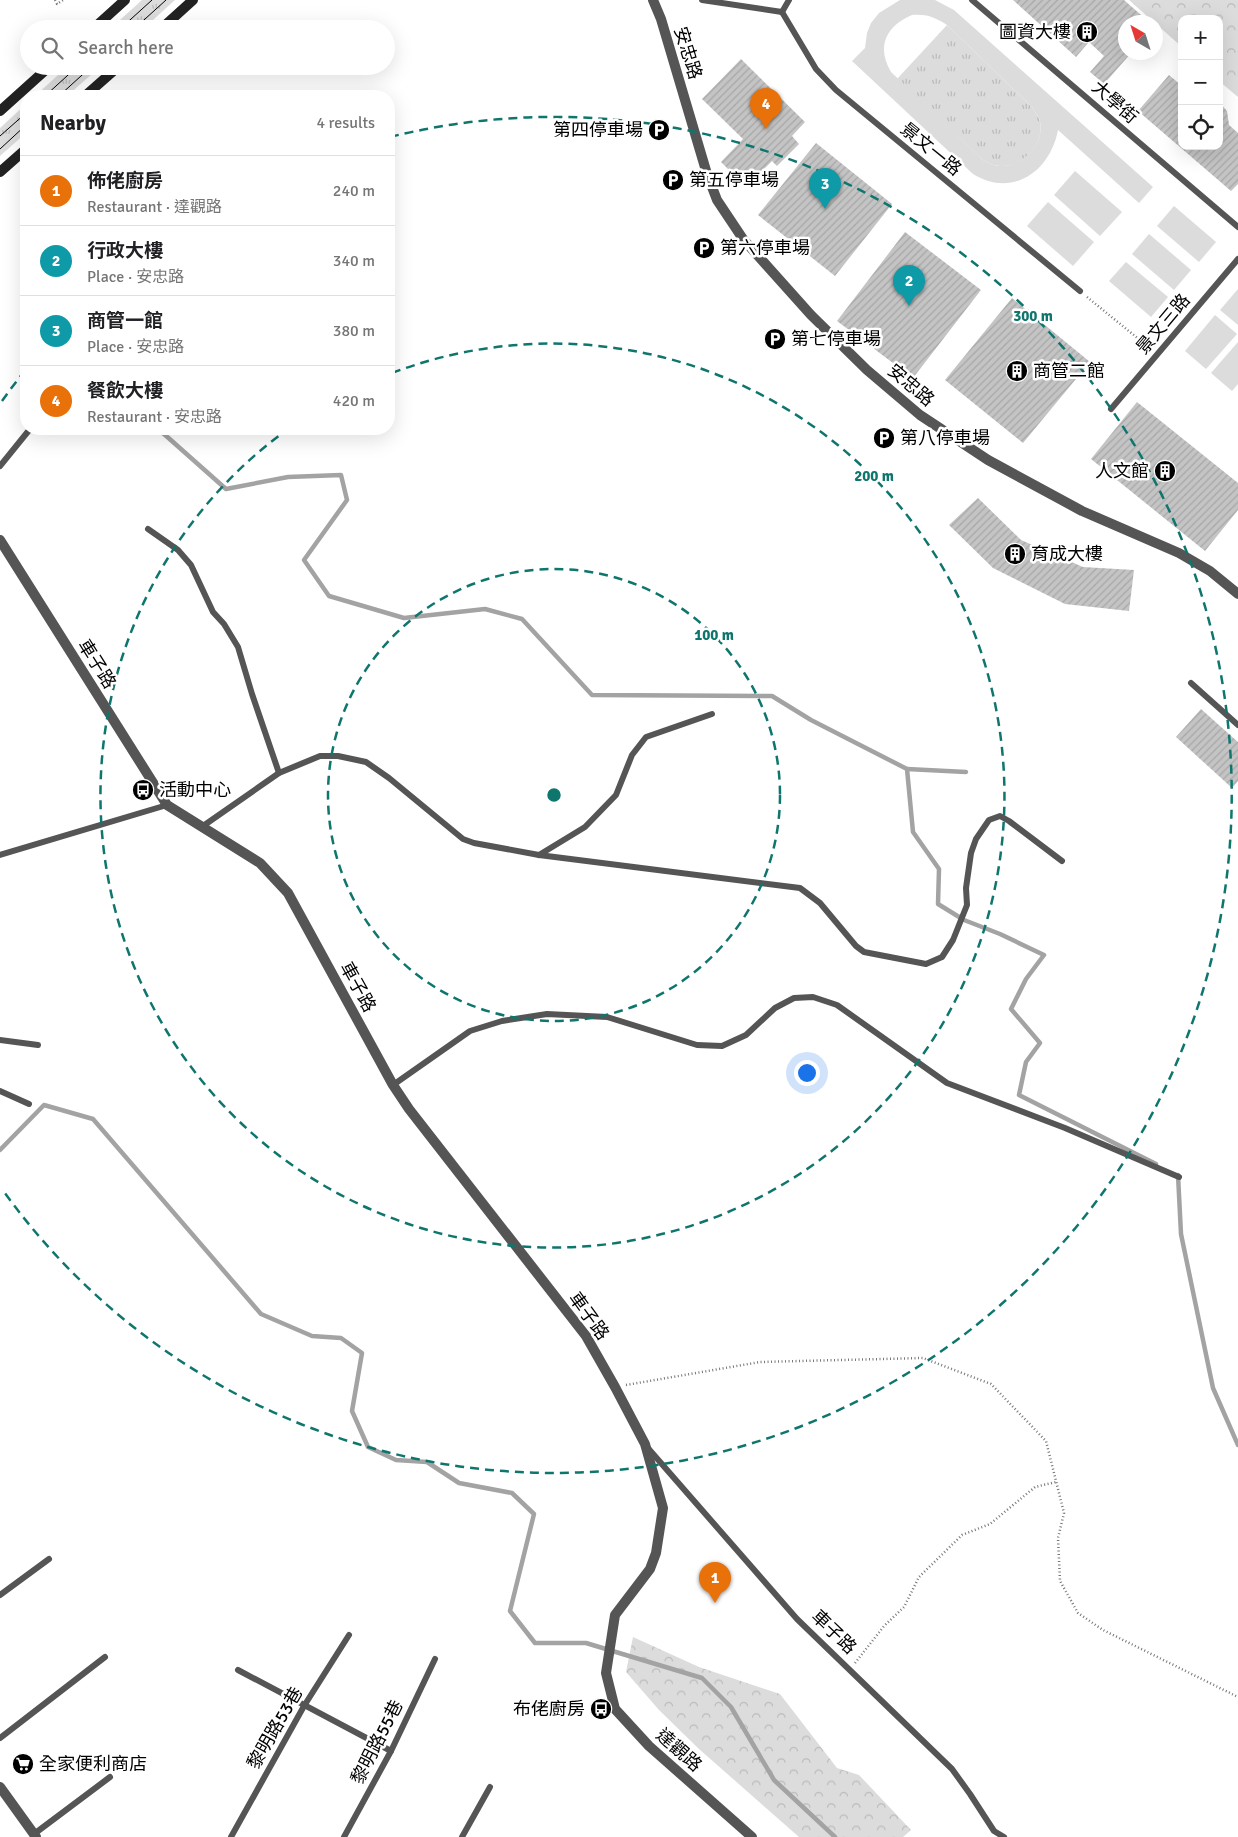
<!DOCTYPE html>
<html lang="en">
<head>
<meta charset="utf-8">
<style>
	body { margin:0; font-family:Signika,"Noto Sans TC",sans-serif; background:#f6f6f6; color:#202124 }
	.controls { position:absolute; right:15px; top:15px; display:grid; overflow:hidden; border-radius:10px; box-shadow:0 5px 20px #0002 }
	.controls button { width:45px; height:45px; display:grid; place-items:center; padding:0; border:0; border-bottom:1px solid #e0e0e0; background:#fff; color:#202124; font:25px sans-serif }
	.compass { position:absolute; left:1118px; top:15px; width:45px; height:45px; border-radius:50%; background:#fff; box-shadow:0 5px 20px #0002; rotate:321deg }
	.you { position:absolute; left:806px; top:1072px; width:18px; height:18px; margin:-12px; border:4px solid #fff; border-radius:50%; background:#1a73e8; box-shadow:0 0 0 8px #1a73e833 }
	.badge { display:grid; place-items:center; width:32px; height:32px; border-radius:50%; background:#db2777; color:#fff; font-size:16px; font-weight:700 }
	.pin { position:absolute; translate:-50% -41px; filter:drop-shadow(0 1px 2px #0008) }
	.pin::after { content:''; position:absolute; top:26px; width:18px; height:15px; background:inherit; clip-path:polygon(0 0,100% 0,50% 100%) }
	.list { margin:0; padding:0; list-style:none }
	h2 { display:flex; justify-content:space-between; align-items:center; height:65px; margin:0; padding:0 20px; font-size:21px }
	h2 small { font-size:16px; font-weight:400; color:#757577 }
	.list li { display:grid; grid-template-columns:32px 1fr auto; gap:15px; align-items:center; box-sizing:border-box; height:70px; padding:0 20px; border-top:1px solid #e0e0e0 }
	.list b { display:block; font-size:19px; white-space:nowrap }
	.list p { margin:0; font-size:16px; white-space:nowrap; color:#757577 }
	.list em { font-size:16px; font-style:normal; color:#757577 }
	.icon { flex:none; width:28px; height:28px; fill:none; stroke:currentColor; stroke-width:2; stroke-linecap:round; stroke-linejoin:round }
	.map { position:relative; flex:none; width:1238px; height:1837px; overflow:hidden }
	.search { position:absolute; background:#fff; box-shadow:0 5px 20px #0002; left:20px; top:20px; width:375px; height:55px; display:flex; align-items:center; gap:12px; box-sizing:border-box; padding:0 18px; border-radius:28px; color:#757577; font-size:19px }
	.panel { position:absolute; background:#fff; box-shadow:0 5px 20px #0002; left:20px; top:90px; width:375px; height:345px; border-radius:20px }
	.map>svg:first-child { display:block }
	.grass { fill:url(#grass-tufts) }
	.forest { fill:url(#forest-crowns) }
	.garden { fill:#dcdcdc; fill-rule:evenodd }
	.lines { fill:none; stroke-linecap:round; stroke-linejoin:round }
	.stream { stroke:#a3a3a3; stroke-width:4.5 }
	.building { fill:url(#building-hatch) }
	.path { stroke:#777; stroke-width:2.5; stroke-dasharray:1 2.5; stroke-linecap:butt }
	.lane { stroke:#555; stroke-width:6 }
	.street { stroke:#555; stroke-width:10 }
	.secondary { stroke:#222; stroke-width:10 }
	.tram { stroke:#000; stroke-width:1 }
	.ring { fill:none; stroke:#0f766e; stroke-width:2.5; stroke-dasharray:9 6 }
	.labels { text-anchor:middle; stroke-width:5; stroke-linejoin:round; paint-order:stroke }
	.poi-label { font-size:18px; fill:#000; stroke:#fff; text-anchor:start }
	.street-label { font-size:18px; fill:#000; stroke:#fff }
	.centre { fill:#0f766e; stroke:#fff; stroke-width:2.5 }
	.ring-label { font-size:15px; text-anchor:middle; font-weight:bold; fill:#0f766e; stroke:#fff; stroke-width:5; stroke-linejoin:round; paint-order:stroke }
</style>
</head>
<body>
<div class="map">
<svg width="1238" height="1837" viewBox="0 0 1238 1837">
	<defs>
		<pattern id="grass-tufts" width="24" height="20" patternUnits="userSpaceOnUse" patternTransform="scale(1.25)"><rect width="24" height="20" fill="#dcdcdc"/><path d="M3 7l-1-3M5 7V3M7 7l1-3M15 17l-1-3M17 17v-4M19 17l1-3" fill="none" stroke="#bbb"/></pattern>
		<pattern id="forest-crowns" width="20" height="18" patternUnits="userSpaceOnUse" patternTransform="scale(1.25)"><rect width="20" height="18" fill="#dcdcdc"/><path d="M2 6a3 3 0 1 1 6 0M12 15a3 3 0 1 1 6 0" fill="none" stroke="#bbb"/></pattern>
		<pattern id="building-hatch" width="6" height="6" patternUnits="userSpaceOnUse" patternTransform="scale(1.25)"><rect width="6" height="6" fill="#c4c4c4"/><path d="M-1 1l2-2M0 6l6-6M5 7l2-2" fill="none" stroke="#a7a7a7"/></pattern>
	</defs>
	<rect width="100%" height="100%" fill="#fff"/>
	<g class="grass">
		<path d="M142,0H175L143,29H110Z"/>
		<path d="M947,25L1033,108C1034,111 1037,115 1039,118C1047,142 1024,167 1001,166C994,166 989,163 983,160L897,79Z"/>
		<path d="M68,66H101L67,96H35Z"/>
		<path d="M26,104V133L0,156V128Z"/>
	</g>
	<g class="forest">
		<path d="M1129,0H1238V97L1219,81V19H1182V47Z"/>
		<path d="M633,1637L699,1667L780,1694L837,1768L859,1775L911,1830L903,1837H799L699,1749L659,1710L626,1672Z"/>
	</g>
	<g class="garden">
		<path d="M900,0H935L954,10L1153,187L1139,203L1058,130C1050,172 1012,198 973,174L852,61L865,48L867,33L871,23L879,13ZM912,15C926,14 935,17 947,25L1033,108C1034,111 1037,115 1039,118C1047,142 1024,166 1001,166C994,166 989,163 983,160L891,72C876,47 886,26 912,15Z"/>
		<path d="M1075,171L1122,212L1100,236L1054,195Z"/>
		<path d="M1048,202L1094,242L1073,266L1027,226Z"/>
		<path d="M1174,206L1216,242L1199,262L1157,226Z"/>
		<path d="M1149,234L1191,270L1174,290L1132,254Z"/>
		<path d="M1126,262L1168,297L1151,317L1109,281Z"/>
		<path d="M1238,289V325L1220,310Z"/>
		<path d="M1215,315L1237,334L1206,369L1185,351Z"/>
		<path d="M1238,342V384L1232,391L1211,373Z"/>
	</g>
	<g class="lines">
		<g class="stream">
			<path d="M155,429L164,434L226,489L288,477L341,475L347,500L304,560L329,596L404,618L485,609L522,619L592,695L772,696L811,720L907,769L913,832L939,869L938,904L964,920L1000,934L1044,955L1026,979L1011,1009L1040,1043L1026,1062L1019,1095L1156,1164"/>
			<path d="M907,769L966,772"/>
			<path d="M0,1150L44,1105L93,1119L261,1314L312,1336L341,1338L362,1353L352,1411L368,1447L396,1460L427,1462L459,1483L512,1493L534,1514L510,1611L535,1643H586L702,1678L731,1707L774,1780L835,1837"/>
			<path d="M1178,1175L1181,1234L1213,1388L1238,1445"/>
		</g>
	</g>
	<g class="building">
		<path d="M1013,0H1124L1149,22H1126V52H1132L1104,84L1090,72L1104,56L1089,42L1076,57Z"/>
		<path d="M741,59L805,122L792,136L799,144L777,166L772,161L746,187L721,162L743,139L702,99Z"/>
		<path d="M1169,75L1182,86V146H1219V102L1227,111L1229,125L1238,133V184L1231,191L1138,111Z"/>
		<path d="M816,143L892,204L835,276L758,215Z"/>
		<path d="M905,232L981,290L913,378L837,321Z"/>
		<path d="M1012,298L1090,362L1023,443L945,380Z"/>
		<path d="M1137,402L1238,483V510L1205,551L1091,459Z"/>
		<path d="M978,498L1021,540L1083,567L1134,570L1129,611L1065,604L993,568L949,525Z"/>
		<path d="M1201,709L1238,742V781L1232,788L1176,737Z"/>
	</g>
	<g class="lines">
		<g class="path">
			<path d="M55,0L57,4L63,0"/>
			<path d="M1087,297L1151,349"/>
			<path d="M626,1385L760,1362L923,1358L991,1384L1046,1441L1064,1513L1058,1538L1060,1581L1078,1613L1103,1630L1238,1697"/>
			<path d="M855,1663L884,1626L904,1607L919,1577L962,1535L990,1524L1035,1487L1056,1482"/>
		</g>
		<g class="lane">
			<path d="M702,0L782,12"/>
			<path d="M972,0L1238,227"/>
			<path d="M782,12L816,69L836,90L1080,291"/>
			<path d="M782,12L789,0"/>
			<path d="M1111,409L1238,259"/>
			<path d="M0,466L30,429"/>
			<path d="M148,529L178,550L191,565L213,612L224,624L238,647L252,694L279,773"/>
			<path d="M1191,683L1238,725"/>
			<path d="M203,826L279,773L320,756H338L366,762L389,778L463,839L474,843L539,855L800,888L820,903L856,946L864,952L926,964L942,957L953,940L967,905L966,888L971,853L976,839L989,820L1000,816L1009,821L1062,861"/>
			<path d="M0,855L167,805"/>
			<path d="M539,855L585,827L616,795L632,755L646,737L712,714"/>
			<path d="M0,1040L38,1045"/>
			<path d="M393,1085L470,1031L502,1021L547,1014L607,1017L697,1045L722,1046L746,1035L775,1008L794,998L813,997L837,1005L947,1083L1065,1128L1179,1177"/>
			<path d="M0,1091L29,1104"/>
			<path d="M647,1447L797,1619L952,1769L970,1794L994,1831L1004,1837"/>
			<path d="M0,1595L49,1559"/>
			<path d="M238,1670L391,1751"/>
			<path d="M0,1738L105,1657"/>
			<path d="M34,1834L110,1777"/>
			<path d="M231,1837L304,1706L349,1635"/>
			<path d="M344,1837L391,1751L435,1659"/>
			<path d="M462,1837L490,1787"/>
		</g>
		<g class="street">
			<path d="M653,0L661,19L707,174L717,200L743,239L811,315L867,370L920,415L988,460L1082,511L1179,553L1210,571L1238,594"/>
			<path d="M0,540L167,805L260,863L288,893L393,1085L409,1109L586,1336L615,1387L645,1444L663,1508L656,1553L650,1569L615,1615L606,1673L615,1709L649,1746L752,1837"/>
			<path d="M0,1787L36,1837"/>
		</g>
		<g class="secondary">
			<path d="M93,29L125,0"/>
			<path d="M161,29L193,0"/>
			<path d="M85,96L119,66"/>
			<path d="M0,111L50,66"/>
			<path d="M0,172L26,149"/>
		</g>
		<g class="tram">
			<path d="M120,29L152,0"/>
			<path d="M134,29L166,0"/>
			<path d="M45,96L78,66"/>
			<path d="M59,96L92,66"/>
			<path d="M0,136L26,113"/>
			<path d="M0,149L26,125"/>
		</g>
	</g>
	<g class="ring">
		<circle cx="554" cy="795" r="226"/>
		<path d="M392 373A452 452 0 1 1 288 429"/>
		<path d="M2 401A678 678 0 0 1 23 373M390 137A678 678 0 1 1 2 1189"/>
	</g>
	<defs>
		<g id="building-disc" transform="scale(1.125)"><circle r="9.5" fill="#000" stroke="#fff"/><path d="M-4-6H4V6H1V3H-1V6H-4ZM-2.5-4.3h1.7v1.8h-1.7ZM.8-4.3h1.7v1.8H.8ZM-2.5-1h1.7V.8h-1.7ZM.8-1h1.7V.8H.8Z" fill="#fff"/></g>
		<g id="parking-disc" transform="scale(1.125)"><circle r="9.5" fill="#000" stroke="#fff"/><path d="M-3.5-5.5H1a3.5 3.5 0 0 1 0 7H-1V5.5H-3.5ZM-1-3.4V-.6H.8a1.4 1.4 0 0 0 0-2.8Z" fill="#fff"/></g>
		<g id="bus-disc" transform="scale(1.125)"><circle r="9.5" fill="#000" stroke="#fff"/><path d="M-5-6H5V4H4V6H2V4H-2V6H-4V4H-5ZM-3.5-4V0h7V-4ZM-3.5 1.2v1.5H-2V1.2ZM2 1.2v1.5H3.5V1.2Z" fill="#fff"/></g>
		<g id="supermarket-disc" transform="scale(1.125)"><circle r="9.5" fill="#000" stroke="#fff"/><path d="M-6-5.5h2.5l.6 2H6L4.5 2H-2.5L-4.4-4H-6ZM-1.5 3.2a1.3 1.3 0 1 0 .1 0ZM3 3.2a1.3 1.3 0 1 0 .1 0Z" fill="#fff"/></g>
	</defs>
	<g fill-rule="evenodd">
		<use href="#building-disc" x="1087" y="32"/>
		<use href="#parking-disc" x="659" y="130"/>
		<use href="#parking-disc" x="673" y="180"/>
		<use href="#parking-disc" x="704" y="248"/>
		<use href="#parking-disc" x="775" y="339"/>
		<use href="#building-disc" x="1017" y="371"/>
		<use href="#parking-disc" x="884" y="438"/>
		<use href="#building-disc" x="1165" y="471"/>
		<use href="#building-disc" x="1015" y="554"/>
		<use href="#bus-disc" x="143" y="790"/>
		<use href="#bus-disc" x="601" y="1709"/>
		<use href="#supermarket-disc" x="23" y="1764"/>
	</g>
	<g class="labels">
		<g class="poi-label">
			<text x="1071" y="38" text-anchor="end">圖資大樓</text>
			<text x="643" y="136" text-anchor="end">第四停車場</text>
			<text x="689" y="186">第五停車場</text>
			<text x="720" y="254">第六停車場</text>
			<text x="791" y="345">第七停車場</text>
			<text x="1033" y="377">商管二館</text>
			<text x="900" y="444">第八停車場</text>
			<text x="1149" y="477" text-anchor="end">人文館</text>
			<text x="1031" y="560">育成大樓</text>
			<text x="159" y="796">活動中心</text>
			<text x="585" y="1715" text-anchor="end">布佬廚房</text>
			<text x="39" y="1770">全家便利商店</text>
		</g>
		<g class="street-label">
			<text transform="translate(688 53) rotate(73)" y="6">安忠路</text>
			<text transform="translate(1115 102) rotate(41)" y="6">大學街</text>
			<text transform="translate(931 149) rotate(39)" y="6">景文一路</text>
			<text transform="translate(1163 324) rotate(-50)" y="6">景文三路</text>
			<text transform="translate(911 385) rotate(40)" y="6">安忠路</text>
			<text transform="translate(97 664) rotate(58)" y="6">車子路</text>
			<text transform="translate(358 987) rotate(61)" y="6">車子路</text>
			<text transform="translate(589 1316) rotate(54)" y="6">車子路</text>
			<text transform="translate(834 1632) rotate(44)" y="6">車子路</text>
			<text transform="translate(275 1728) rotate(-60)" y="6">黎明路53巷</text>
			<text transform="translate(377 1742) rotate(-63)" y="6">黎明路55巷</text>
			<text transform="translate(679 1750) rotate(42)" y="6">達觀路</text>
		</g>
	</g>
	<circle cx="554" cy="795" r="8" class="centre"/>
	<g class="ring-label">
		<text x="1033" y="321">300 m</text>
		<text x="874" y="481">200 m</text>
		<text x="714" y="640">100 m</text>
	</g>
</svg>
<div class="controls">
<button>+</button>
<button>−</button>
<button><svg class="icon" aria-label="locate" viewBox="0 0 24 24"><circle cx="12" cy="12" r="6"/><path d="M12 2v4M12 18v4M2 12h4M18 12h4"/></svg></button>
</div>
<svg class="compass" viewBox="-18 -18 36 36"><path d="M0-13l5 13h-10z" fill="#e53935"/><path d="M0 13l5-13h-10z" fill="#757577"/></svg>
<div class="you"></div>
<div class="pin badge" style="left:715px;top:1603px;background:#e8710a">1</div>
<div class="pin badge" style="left:909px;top:306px;background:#0f9aa8">2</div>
<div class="pin badge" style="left:825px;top:209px;background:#0f9aa8">3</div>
<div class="pin badge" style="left:766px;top:129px;background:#e8710a">4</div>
<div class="search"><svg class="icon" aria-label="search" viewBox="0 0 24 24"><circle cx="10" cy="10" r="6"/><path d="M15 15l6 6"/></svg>Search here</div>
<section class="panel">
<h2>Nearby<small>4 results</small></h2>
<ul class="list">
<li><span class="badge" style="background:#e8710a">1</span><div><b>佈佬廚房</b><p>Restaurant · 達觀路</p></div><em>240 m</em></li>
<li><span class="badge" style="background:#0f9aa8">2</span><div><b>行政大樓</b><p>Place · 安忠路</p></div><em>340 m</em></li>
<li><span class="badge" style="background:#0f9aa8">3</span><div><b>商管一館</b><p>Place · 安忠路</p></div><em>380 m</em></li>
<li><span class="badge" style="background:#e8710a">4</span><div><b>餐飲大樓</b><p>Restaurant · 安忠路</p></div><em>420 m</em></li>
</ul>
</section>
</div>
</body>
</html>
